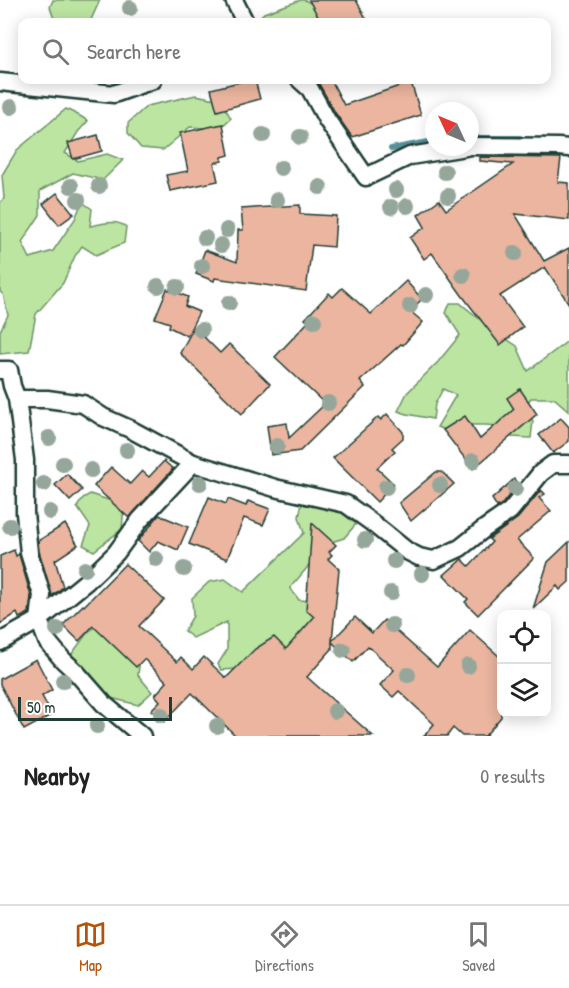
<!DOCTYPE html>
<html lang="en">
<head>
<meta charset="utf-8">
<style>
	body { margin:0; font-family:"Patrick Hand",sans-serif; background:#f2f2f2; color:#222 }
	.controls { position:absolute; right:18px; bottom:18px; display:grid; overflow:hidden; border-radius:12px; box-shadow:0 3px 15px #0003 }
	.controls button { width:54px; height:54px; display:grid; place-items:center; padding:0; border:0; border-bottom:2px solid #e0e0e0; background:#fff; color:#222; font:30px sans-serif }
	.compass { position:absolute; left:425px; top:102px; width:54px; height:54px; border-radius:50%; background:#fff; box-shadow:0 3px 15px #0003; rotate:314deg }
	.scale { position:absolute; left:18px; bottom:15px; width:154px; box-sizing:border-box; padding-left:6px; border:3px solid #1f3d34; border-top:0; font-size:16px; line-height:21px; white-space:nowrap; color:#1f3d34; -webkit-text-stroke:4px #fff; paint-order:stroke }
	.list { margin:0; padding:0; list-style:none }
	h2 { display:flex; justify-content:space-between; align-items:center; height:78px; margin:0; padding:0 24px; font-size:26px }
	h2 small { font-size:20px; font-weight:400; color:#767676 }
	.icon { flex:none; width:33px; height:33px; fill:none; stroke:currentColor; stroke-width:2; stroke-linecap:round; stroke-linejoin:round }
	.map { position:relative; flex:none; width:569px; height:736px; overflow:hidden }
	.search { position:absolute; background:#fff; box-shadow:0 3px 15px #0003; left:18px; right:18px; top:18px; height:66px; display:flex; align-items:center; gap:15px; box-sizing:border-box; padding:0 21px; border-radius:12px; color:#767676; font-size:22px }
	.sheet { height:168px; background:#fff }
	nav { display:flex; justify-content:space-around; align-items:center; box-sizing:border-box; height:84px; border-top:2px solid #e0e0e0; background:#fff; font-size:16px; color:#767676 }
	nav a { display:grid; justify-items:center; gap:3px }
	nav .on { color:#b45309 }
	.map>svg:first-child { display:block }
	.green { fill:#bce5a1; stroke:#6e916a; stroke-width:1.5 }
	.lines { fill:none; stroke-linecap:round; stroke-linejoin:round }
	.stream { stroke:#579099; stroke-width:6 }
	.building { fill:#ebb59f; stroke:#1f3d34; stroke-width:1.5 }
	.minor-casing { stroke:#1f3d34; stroke-width:21 }
	.minor { stroke:#fff; stroke-width:16 }
	.tree { fill:#95a79b }
</style>
</head>
<body>
<div class="map">
<svg width="569" height="736" viewBox="0 0 569 736">
	<rect width="100%" height="100%" fill="#fff"/>
	<filter id="ink" filterUnits="userSpaceOnUse"><feTurbulence type="fractalNoise" baseFrequency=".0167" numOctaves="2"/><feDisplacementMap in="SourceGraphic" scale="12" xChannelSelector="R" yChannelSelector="G"/><feConvolveMatrix kernelMatrix="1 2 1 2 8 2 1 2 1" color-interpolation-filters="sRGB"/></filter>
	<g filter="url(#ink)">
		<g class="green">
			<path d="M53,0H100L90,22H55L50,7Z"/>
			<path d="M301,0H305L319,8L324,22H255L264,13Z"/>
			<path d="M196,95L220,100L231,118L219,129L190,127L163,150L141,148L128,133V123L147,106Z"/>
			<path d="M66,109L80,116L88,121L78,132L65,153L78,161L107,154L123,160L103,180L73,173L40,191V215L22,242L30,258L53,251L75,219L82,202L92,209L90,226C102,224 116,219 126,227L124,243L96,255L82,246L75,256L63,283L36,314L29,351L0,354V331L8,315L3,294L0,292V202L4,199L2,175L17,150Z"/>
			<path d="M450,303H460L493,330L517,346L528,371L569,340V411L554,398H531L523,408L533,421L531,438L511,437L499,426L485,425H470L451,432L437,427L456,395L443,389L435,404L433,419L407,414L398,411L407,393L438,362L460,335L446,313Z"/>
			<path d="M90,494L124,505L122,529L94,551L83,545L90,526L77,507L83,498Z"/>
			<path d="M302,502L339,511L356,524L344,538L328,543L290,588L299,600L316,601L324,634L238,669L221,670L218,664L227,650V622L193,638L184,631L193,616L192,598L209,582L225,579L243,592L304,533L299,517Z"/>
			<path d="M112,616L142,642L138,675L152,692L138,705L111,698L101,686L72,677L71,655L88,632Z"/>
		</g>
		<g class="lines">
			<g class="stream">
				<path d="M470,138H520"/>
				<path d="M391,149L434,141"/>
			</g>
		</g>
		<g class="building">
			<path d="M309,0H356L368,22H321Z"/>
			<path d="M247,80H255L260,99L217,111L211,89Z"/>
			<path d="M315,80H331L344,105L411,82L421,115L352,137L336,114L319,84Z"/>
			<path d="M223,124L229,155L222,157V161L214,163L218,181L170,191L166,175L188,171L180,133Z"/>
			<path d="M98,135L102,151L73,159L68,143Z"/>
			<path d="M480,157L561,158L558,182L569,183V220L515,214L544,261L569,248V304L545,267L500,296L523,327L500,345L461,294L432,253L424,259L410,238L425,227L418,215L439,200L446,210L513,164L480,161Z"/>
			<path d="M57,193L74,214L59,225L43,204Z"/>
			<path d="M300,205V214L336,216L334,247L312,245L306,291L215,278L214,281L196,274L205,250L237,262L238,230H243L241,209Z"/>
			<path d="M406,281L422,299L410,311L423,322L403,345L401,344L360,381L365,387L300,451L271,455L267,426L287,423L289,438L325,404L275,357L308,322L305,319L329,293L333,297L342,288L371,314Z"/>
			<path d="M167,289L188,297L185,306L199,312L187,336L169,327L170,323L155,318Z"/>
			<path d="M194,327L220,353L229,344L270,384L242,414L180,353Z"/>
			<path d="M520,389L537,414L473,469L443,430L465,416L480,439L514,409L507,398Z"/>
			<path d="M387,414L403,432V438L392,448L395,451L377,468L394,484L377,502L333,458L378,417L381,420Z"/>
			<path d="M561,418L569,427V441L553,453L539,435Z"/>
			<path d="M164,461L173,469L129,518L94,486L111,467L130,484L142,471L149,477Z"/>
			<path d="M436,472H442L454,484L411,521L399,503Z"/>
			<path d="M67,474L82,490L70,501L55,485Z"/>
			<path d="M514,479L518,484L503,503L497,507L492,499Z"/>
			<path d="M541,490L545,494L539,498L551,511L517,540L534,558L478,615L465,602L468,599L444,575L462,559L469,566L492,542L489,539L518,518Z"/>
			<path d="M209,497L226,504L228,499L246,506L248,501L270,509L263,525L244,518L227,559L189,544Z"/>
			<path d="M159,515L188,527L178,550L158,541L149,552L138,541Z"/>
			<path d="M312,523L336,545L329,552L332,555L328,559L339,569L332,641L355,617L372,633L384,620L437,667L470,630L501,658V717L485,736H462L453,728L447,736H424L434,724L399,691L393,697L380,685L394,670L368,646L353,662L332,642V649L307,677L373,736H236L192,693L164,722L151,710L160,701L155,695L167,682L144,659L136,667L93,626L79,641L63,625L83,605L84,606L125,564L164,600L139,626L177,662L181,657L193,669L204,657L226,678L255,649L274,637L286,649L314,617L306,610Z"/>
			<path d="M65,524L78,545L55,560L63,587L52,596L39,551L38,541Z"/>
			<path d="M569,542V582L560,590L557,586L533,609L548,562Z"/>
			<path d="M14,550L16,556L19,554L31,596L29,613L19,618L17,613L0,624V556Z"/>
			<path d="M36,659L52,690L42,696L52,715L24,730L0,684V679Z"/>
		</g>
		<g class="lines">
			<g class="minor-casing">
				<g id="minor">
					<path d="M234,0L245,22"/>
					<path d="M300,80L310,89L327,120L366,177L410,156L466,147"/>
					<path d="M0,82L114,94L153,80"/>
					<path d="M470,146L558,147L569,148"/>
					<path d="M0,370H9L12,386L17,399L25,460V513L29,553L42,595L39,620L47,641L63,660L76,672L104,704L142,736"/>
					<path d="M17,399H47L83,404L103,417L130,429L193,463"/>
					<path d="M0,642L39,620L87,581L116,553L140,520L193,463L275,488L346,504L371,522L407,551L419,557L434,560L460,548L484,529L510,511L541,473L553,464H569"/>
				</g>
			</g>
			<use href="#minor" class="minor"/>
		</g>
		<g class="tree">
			<circle cx="130" cy="8" r="8"/>
			<circle cx="11" cy="107" r="8"/>
			<circle cx="263" cy="135" r="8"/>
			<circle cx="300" cy="137" r="8"/>
			<circle cx="281" cy="168" r="8"/>
			<circle cx="445" cy="172" r="8"/>
			<circle cx="71" cy="186" r="8"/>
			<circle cx="99" cy="186" r="8"/>
			<circle cx="320" cy="187" r="8"/>
			<circle cx="396" cy="190" r="8"/>
			<circle cx="448" cy="196" r="8"/>
			<circle cx="78" cy="200" r="8"/>
			<circle cx="277" cy="200" r="8"/>
			<circle cx="407" cy="206" r="8"/>
			<circle cx="391" cy="207" r="8"/>
			<circle cx="227" cy="230" r="8"/>
			<circle cx="205" cy="238" r="8"/>
			<circle cx="221" cy="245" r="8"/>
			<circle cx="515" cy="253" r="8"/>
			<circle cx="202" cy="266" r="8"/>
			<circle cx="463" cy="275" r="8"/>
			<circle cx="158" cy="286" r="8"/>
			<circle cx="177" cy="287" r="8"/>
			<circle cx="426" cy="295" r="8"/>
			<circle cx="229" cy="303" r="8"/>
			<circle cx="410" cy="306" r="8"/>
			<circle cx="314" cy="321" r="8"/>
			<circle cx="201" cy="330" r="8"/>
			<circle cx="328" cy="403" r="8"/>
			<circle cx="49" cy="438" r="8"/>
			<circle cx="277" cy="446" r="8"/>
			<circle cx="127" cy="450" r="8"/>
			<circle cx="473" cy="461" r="8"/>
			<circle cx="63" cy="464" r="8"/>
			<circle cx="91" cy="470" r="8"/>
			<circle cx="200" cy="483" r="8"/>
			<circle cx="44" cy="484" r="8"/>
			<circle cx="440" cy="485" r="8"/>
			<circle cx="386" cy="487" r="8"/>
			<circle cx="515" cy="489" r="8"/>
			<circle cx="50" cy="512" r="8"/>
			<circle cx="10" cy="526" r="8"/>
			<circle cx="365" cy="540" r="8"/>
			<circle cx="156" cy="559" r="8"/>
			<circle cx="394" cy="561" r="8"/>
			<circle cx="85" cy="569" r="8"/>
			<circle cx="184" cy="569" r="8"/>
			<circle cx="422" cy="574" r="8"/>
			<circle cx="391" cy="593" r="8"/>
			<circle cx="392" cy="625" r="8"/>
			<circle cx="57" cy="629" r="8"/>
			<circle cx="343" cy="650" r="8"/>
			<circle cx="468" cy="666" r="8"/>
			<circle cx="408" cy="675" r="8"/>
			<circle cx="63" cy="681" r="8"/>
			<circle cx="335" cy="711" r="8"/>
			<circle cx="161" cy="715" r="8"/>
			<circle cx="97" cy="726" r="8"/>
			<circle cx="217" cy="726" r="8"/>
		</g>
	</g>
</svg>
<div class="controls">
<button><svg class="icon" aria-label="locate" viewBox="0 0 24 24"><circle cx="12" cy="12" r="6"/><path d="M12 2v4M12 18v4M2 12h4M18 12h4"/></svg></button>
<button><svg class="icon" aria-label="layers" viewBox="0 0 24 24"><path d="M12 4l9 5-9 5-9-5zM3 14l9 5 9-5"/></svg></button>
</div>
<svg class="compass" viewBox="-18 -18 36 36"><path d="M0-13l5 13h-10z" fill="#e53935"/><path d="M0 13l5-13h-10z" fill="#767676"/></svg>
<div class="scale">50 m</div>
<div class="search"><svg class="icon" aria-label="search" viewBox="0 0 24 24"><circle cx="10" cy="10" r="6"/><path d="M15 15l6 6"/></svg>Search here</div>
</div>
<section class="sheet">
<h2>Nearby<small>0 results</small></h2>
<ul class="list">
</ul>
</section>
<nav>
<a class="on"><svg class="icon" aria-label="map" viewBox="0 0 24 24"><path d="M3 6l6-2 6 2 6-2v14l-6 2-6-2-6 2zM9 4v14M15 6v14"/></svg>Map</a>
<a><svg class="icon" aria-label="directions" viewBox="0 0 24 24"><path d="M12 3l9 9-9 9-9-9zM9 14v-3h6M13 9l2 2-2 2"/></svg>Directions</a>
<a><svg class="icon" aria-label="saved" viewBox="0 0 24 24"><path d="M7 4h10v16l-5-4-5 4z"/></svg>Saved</a>
</nav>
</body>
</html>
